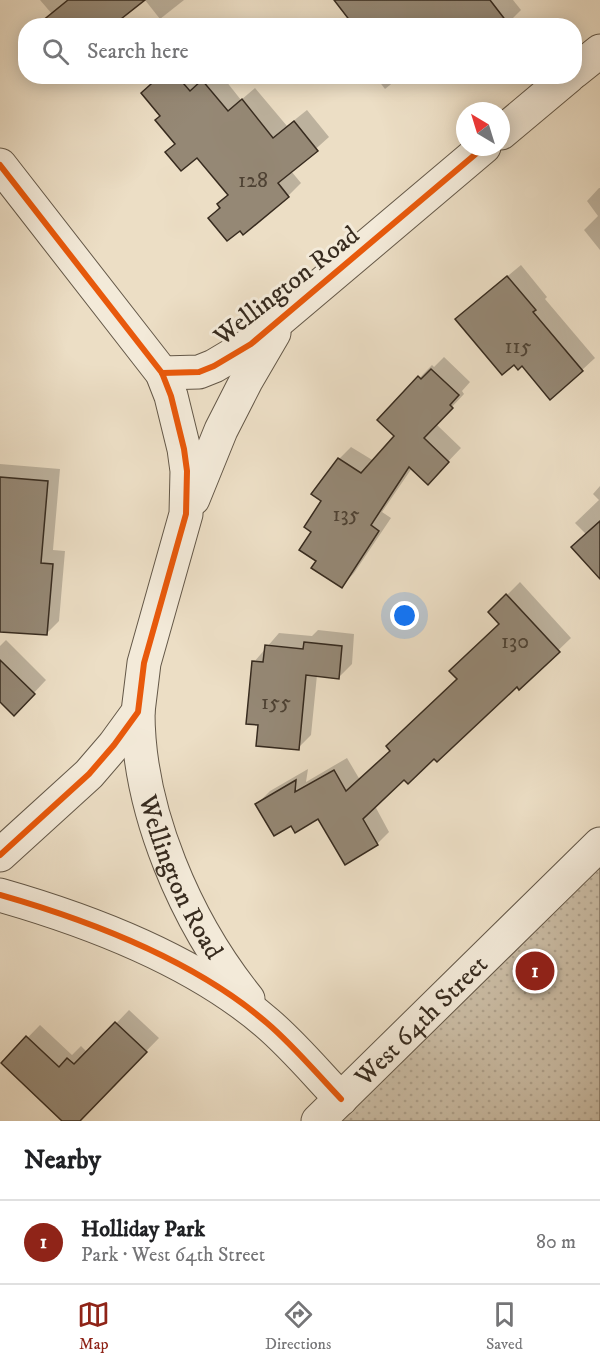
<!DOCTYPE html>
<html lang="en">
<head>
<meta charset="utf-8">
<style>
	body { margin:0; font-family:"IM FELL DW Pica",serif; background:#f6f6f6; color:#202124 }
	.compass { position:absolute; left:456px; top:102px; width:54px; height:54px; border-radius:50%; background:#fff; box-shadow:0 3px 15px #0003; rotate:322deg }
	.you { position:absolute; left:405px; top:616px; width:21px; height:21px; margin:-15px; border:4px solid #fff; border-radius:50%; background:#1a73e8; box-shadow:0 0 0 9px #1a73e833 }
	.badge { display:grid; place-items:center; width:39px; height:39px; border-radius:50%; background:#8f2418; color:#fff; font-size:20px; font-weight:700 }
	.pin { position:absolute; translate:-50% -50%; border:3px solid #fff; box-shadow:0 2px 6px #0006 }
	.list { margin:0; padding:0; list-style:none }
	h2 { display:flex; justify-content:space-between; align-items:center; height:78px; margin:0; padding:0 24px; font-size:26px }
	h2 small { font-size:20px; font-weight:400; color:#757577 }
	.list li { display:grid; grid-template-columns:39px 1fr auto; gap:18px; align-items:center; box-sizing:border-box; height:84px; padding:0 24px; border-top:2px solid #e0e0e0 }
	.list b { display:block; font-size:22px; white-space:nowrap }
	.list p { margin:0; font-size:20px; white-space:nowrap; color:#757577 }
	.list em { font-size:20px; font-style:normal; color:#757577 }
	.icon { flex:none; width:33px; height:33px; fill:none; stroke:currentColor; stroke-width:2; stroke-linecap:round; stroke-linejoin:round }
	.map { position:relative; flex:none; width:600px; height:1121px; overflow:hidden }
	.search { position:absolute; background:#fff; box-shadow:0 3px 15px #0003; left:18px; right:18px; top:18px; height:66px; display:flex; align-items:center; gap:15px; box-sizing:border-box; padding:0 21px; border-radius:24px; color:#757577; font-size:22px }
	.sheet { height:162px; background:#fff }
	nav { display:flex; justify-content:space-around; align-items:center; box-sizing:border-box; height:84px; border-top:2px solid #e0e0e0; background:#fff; font-size:16px; color:#757577 }
	nav a { display:grid; justify-items:center; gap:3px }
	nav .on { color:#8f2418 }
	.map>svg:first-child { display:block }
	.park { fill:url(#park-dots); stroke:#827664; stroke-width:1.5 }
	.shadow { fill:#0003 }
	.building { fill:#958875; stroke:#372b1f; stroke-width:1.5 }
	.lines { fill:none; stroke-linecap:round; stroke-linejoin:round }
	.street-casing { stroke:#645848; stroke-width:35 }
	.street { stroke:#f3ead9; stroke-width:33 }
	.cycleway-casing { stroke:#f3ead9; stroke-width:10 }
	.cycleway { stroke:#e8590c; stroke-width:6 }
	.labels { text-anchor:middle; stroke-width:6; stroke-linejoin:round; paint-order:stroke }
	.number-label { font-size:22px; fill:#4e4234 }
	.street-label { font-size:26px; fill:#372b1f; stroke:#f3ead9 }
</style>
</head>
<body>
<div class="map">
<svg width="600" height="1121" viewBox="0 0 600 1121">
	<defs>
		<pattern id="park-dots" width="8" height="8" patternUnits="userSpaceOnUse" patternTransform="scale(1.5)"><rect width="8" height="8" fill="#cdc0a9"/><path d="M2 2h.1M6 6h.1" fill="none" stroke="#b1a591" stroke-width="1.8" stroke-linecap="round"/></pattern>
	</defs>
	<rect width="100%" height="100%" fill="#ecdec5"/>
	<filter id="stains"><feTurbulence type="fractalNoise" baseFrequency=".00333" numOctaves="4"/><feColorMatrix values="0 0 0 0 .2 0 0 0 0 .09 0 0 0 0 .02 0 0 0 .5 -.17"/></filter>
	<radialGradient id="worn" r=".72"><stop offset=".6" stop-color="#630" stop-opacity="0"/><stop offset="1" stop-color="#630" stop-opacity=".3"/></radialGradient>
	<path class="park" d="M600,844V1121H318Z"/>
	<g class="shadow">
		<path d="M40,0H142L52,14Z"/>
		<path d="M145,0H184L160,19Z"/>
		<path d="M336,0H513L521,10L505,26Z"/>
		<path d="M160,76H200L203,80L207,76H222L241,100L255,88L287,126L307,110L329,137L291,171L301,183L288,196L210,218L229,194L198,155L176,143L162,116Z"/>
		<path d="M375,76H401L385,89Z"/>
		<path d="M599,188H600V250L584,230L598,216L587,201Z"/>
		<path d="M521,265L547,297L545,299L595,358L582,370L470,307Z"/>
		<path d="M444,357L470,382L462,391L464,394L436,424L461,448L440,470L412,468L382,512L391,518L354,573L342,586L318,560L313,532L339,459L351,447L374,461L396,436L379,420L432,365L434,367Z"/>
		<path d="M0,464L60,469L53,550L65,551L59,621L46,634L0,615Z"/>
		<path d="M600,486V572L586,534L575,523L599,500L593,494Z"/>
		<path d="M520,582L571,638L519,688L517,685L434,757L405,777L375,806L389,832L377,844L319,817L292,824L257,804L270,791L308,769L306,782L347,758L360,780L392,750L458,679L501,623L490,612Z"/>
		<path d="M318,630L354,634L352,664L339,677L317,675L311,735L298,748L260,724L254,662L279,633L312,636Z"/>
		<path d="M6,640L46,680L14,714L0,700V646Z"/>
		<path d="M129,1010L159,1038L82,1117L64,1121L3,1063L40,1025L72,1055L81,1046L88,1053Z"/>
	</g>
	<g class="building">
		<path d="M68,0H145L112,26H36Z"/>
		<path d="M334,0H490L510,26H354Z"/>
		<path d="M160,76H177L190,91L202,80L228,111L242,99L273,138L294,121L318,151L278,183L289,197L243,235L240,231L227,241L208,218L220,208L217,204L228,195L197,158L181,171L165,152L175,144L155,120L160,116L141,93Z"/>
		<path d="M507,276L536,310L533,312L583,371L550,400L522,366L518,370L514,365L502,375L455,319Z"/>
		<path d="M431,369L459,395L450,405L453,408L424,438L449,462L428,485L409,467L371,525L379,531L342,588L311,568L316,561L299,550L311,532L304,527L321,501L311,494L338,458L361,473L394,436L377,420L418,376L421,379Z"/>
		<path d="M0,477L48,481L41,563L53,564L47,635L0,632Z"/>
		<path d="M600,521V579L571,547Z"/>
		<path d="M506,594L560,652L519,690L517,687L437,762L434,759L408,784L404,780L363,819L378,845L345,865L318,819L295,833L291,826L274,836L255,804L296,780L295,792L334,770L346,791L390,751L386,746L457,679L449,671L499,624L488,612Z"/>
		<path d="M304,642L342,646L339,679L306,675L299,750L256,746L258,725L246,724L252,661L263,662L265,645L303,649Z"/>
		<path d="M0,660L35,694L14,716L0,702Z"/>
		<path d="M115,1022L147,1052L80,1121H62L1,1063L26,1036L59,1067L67,1058L74,1064Z"/>
	</g>
	<g class="lines">
		<g class="street-casing">
			<g id="street">
				<path d="M574,72L600,51"/>
				<path d="M501,133L569,76"/>
				<path d="M0,165L162,373L171,396L184,449L187,471L186,514L144,663L138,712L114,745L89,774L0,855"/>
				<path d="M162,373L199,372L214,366L251,344L484,147"/>
				<path d="M193,499L221,430L246,381L274,333"/>
				<path id="s1" d="M138,712C138,811 186,922 248,999"/>
				<path d="M0,895C91,921 195,961 267,1023C294,1046 317,1074 341,1099"/>
				<path id="s2" d="M318,1121L600,844"/>
			</g>
		</g>
		<use href="#street" class="street"/>
		<g class="cycleway-casing">
			<g id="cycleway">
				<path d="M0,165L162,373L171,396L184,449L187,471L186,514L144,663L138,712L114,745L89,774L0,855"/>
				<path d="M162,373L199,372L214,366L251,344L484,147"/>
				<path d="M0,895C91,921 195,961 267,1023C294,1046 317,1074 341,1099"/>
			</g>
		</g>
		<use href="#cycleway" class="cycleway"/>
	</g>
	<g class="labels">
		<g class="number-label">
			<text x="253" y="187">128</text>
			<text x="518" y="353">115</text>
			<text x="346" y="521">135</text>
			<text x="515" y="648">130</text>
			<text x="276" y="709">155</text>
		</g>
		<g class="street-label">
			<text transform="translate(286 285) rotate(-38)" y="9">Wellington Road</text>
			<text dy="9" stroke="none"><textPath href="#s1" startOffset="172">Wellington Road</textPath></text>
			<text dy="9" stroke="none"><textPath href="#s2" startOffset="144">West 64th Street</textPath></text>
		</g>
	</g>
	<rect width="100%" height="100%" filter="url(#stains)"/>
	<rect width="100%" height="100%" fill="url(#worn)"/>
</svg>
<svg class="compass" viewBox="-18 -18 36 36"><path d="M0-13l5 13h-10z" fill="#e53935"/><path d="M0 13l5-13h-10z" fill="#757577"/></svg>
<div class="you"></div>
<div class="pin badge" style="left:535px;top:971px">1</div>
<div class="search"><svg class="icon" aria-label="search" viewBox="0 0 24 24"><circle cx="10" cy="10" r="6"/><path d="M15 15l6 6"/></svg>Search here</div>
</div>
<section class="sheet">
<h2>Nearby<small></small></h2>
<ul class="list">
<li><span class="badge">1</span><div><b>Holliday Park</b><p>Park · West 64th Street</p></div><em>80 m</em></li>
</ul>
</section>
<nav>
<a class="on"><svg class="icon" aria-label="map" viewBox="0 0 24 24"><path d="M3 6l6-2 6 2 6-2v14l-6 2-6-2-6 2zM9 4v14M15 6v14"/></svg>Map</a>
<a><svg class="icon" aria-label="directions" viewBox="0 0 24 24"><path d="M12 3l9 9-9 9-9-9zM9 14v-3h6M13 9l2 2-2 2"/></svg>Directions</a>
<a><svg class="icon" aria-label="saved" viewBox="0 0 24 24"><path d="M7 4h10v16l-5-4-5 4z"/></svg>Saved</a>
</nav>
</body>
</html>
